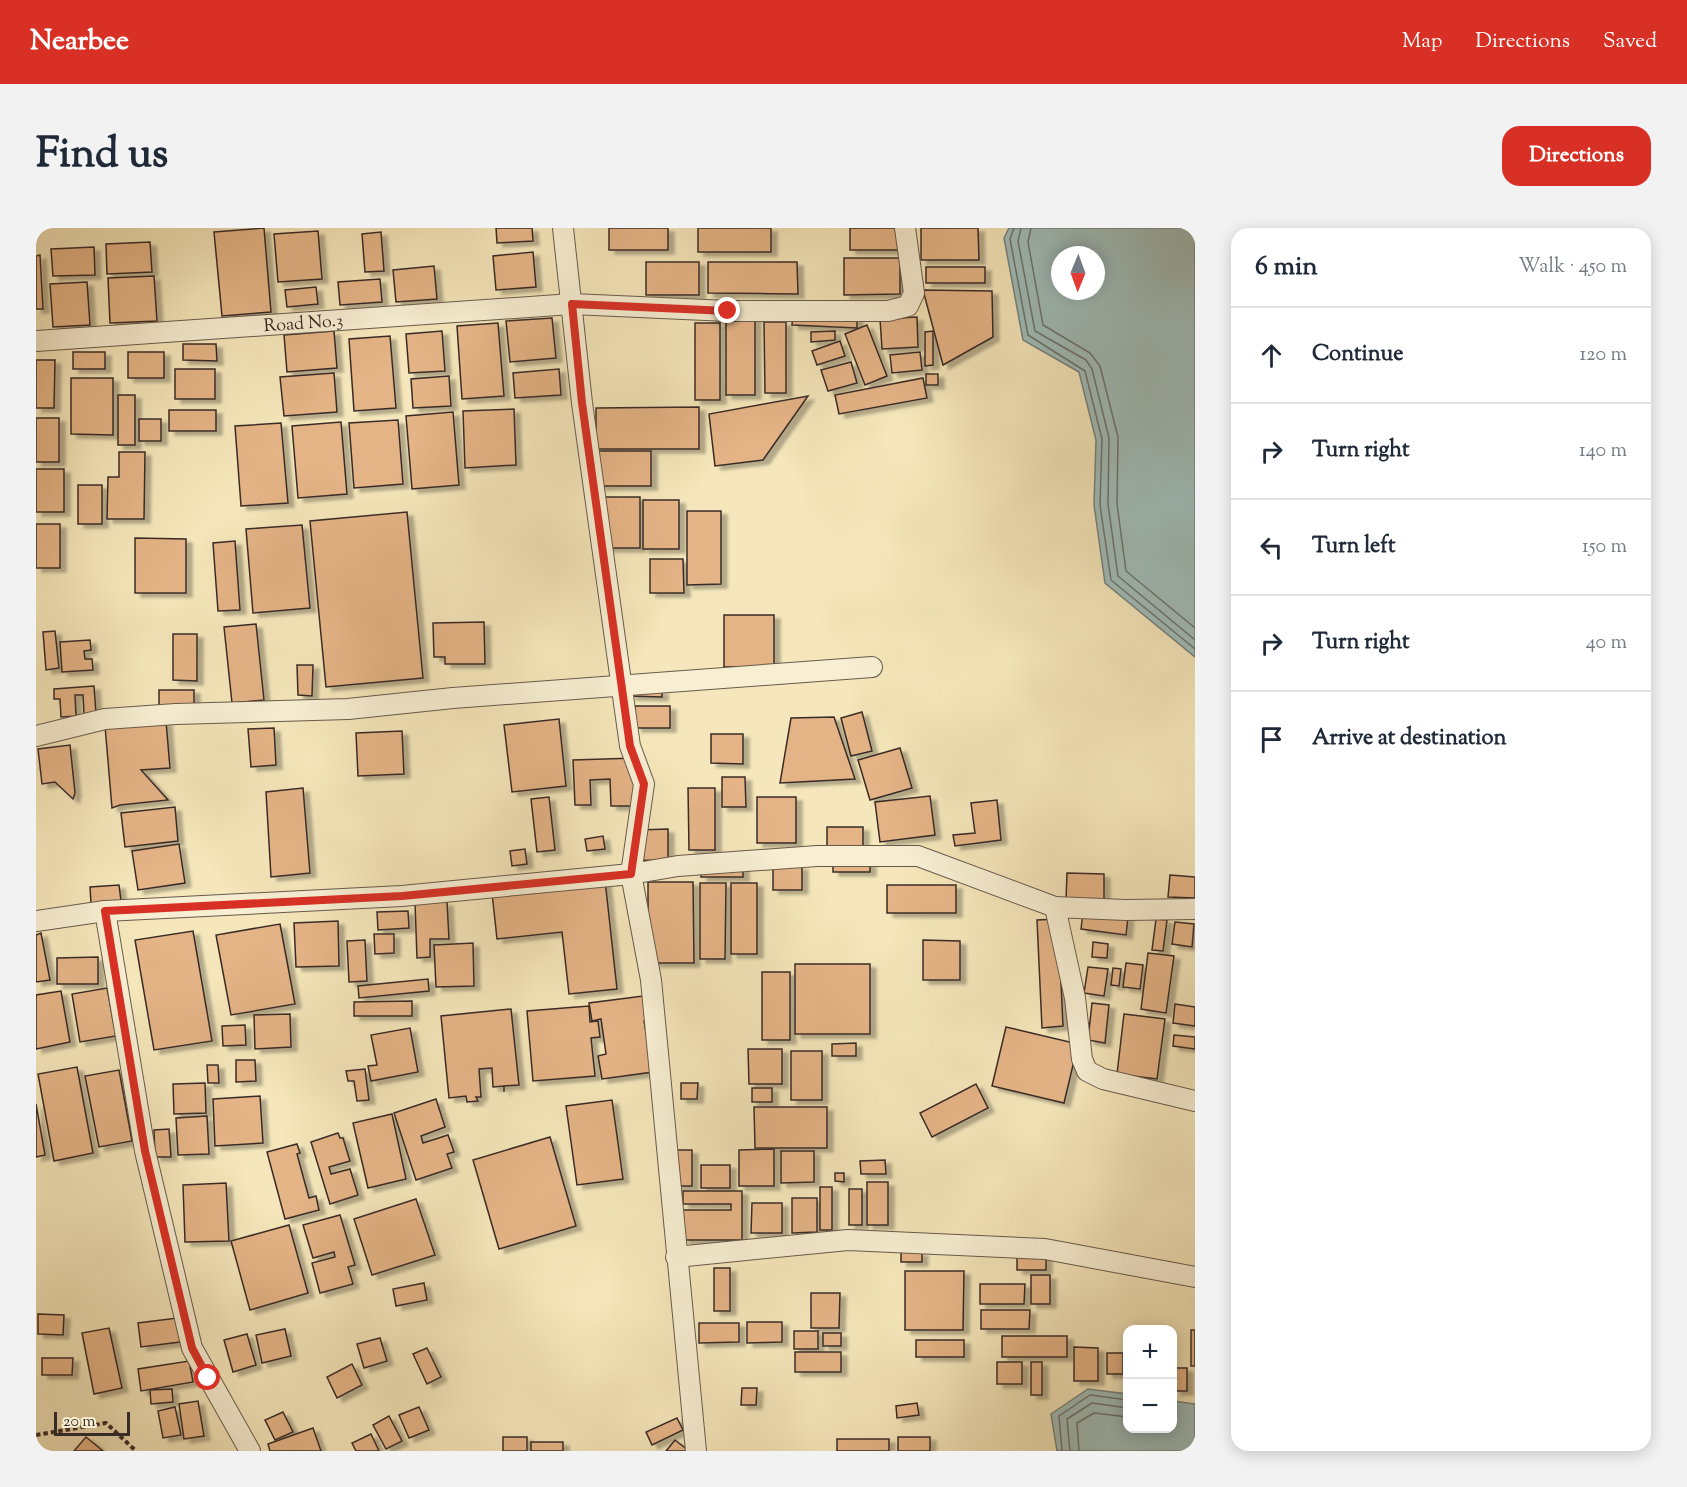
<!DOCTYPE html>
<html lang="en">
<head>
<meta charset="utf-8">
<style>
	body { margin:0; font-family:"Sorts Mill Goudy",serif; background:#f2f2f3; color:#1f2937 }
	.controls { position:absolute; right:18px; bottom:18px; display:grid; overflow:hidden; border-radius:12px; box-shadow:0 3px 15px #0003 }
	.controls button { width:54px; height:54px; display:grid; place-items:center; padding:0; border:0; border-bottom:2px solid #e0e1e3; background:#fff; color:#1f2937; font:30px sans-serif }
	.compass { position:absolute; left:1015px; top:18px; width:54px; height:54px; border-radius:50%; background:#fff; box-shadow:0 3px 15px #0003; rotate:181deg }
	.scale { position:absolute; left:18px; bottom:15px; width:76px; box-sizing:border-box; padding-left:6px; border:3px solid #392b26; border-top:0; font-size:16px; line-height:21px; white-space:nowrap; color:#392b26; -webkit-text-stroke:4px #f8efd3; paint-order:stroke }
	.stop { position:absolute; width:18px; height:18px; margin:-14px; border:4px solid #d93025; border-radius:50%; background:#fff }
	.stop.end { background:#d93025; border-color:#fff; box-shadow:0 2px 6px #0008 }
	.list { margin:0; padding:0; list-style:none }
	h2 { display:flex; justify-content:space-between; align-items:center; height:78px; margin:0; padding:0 24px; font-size:26px }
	h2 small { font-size:20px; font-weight:400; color:#747a83 }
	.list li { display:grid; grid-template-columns:39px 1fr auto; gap:18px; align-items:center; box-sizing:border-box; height:96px; padding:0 24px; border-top:2px solid #e0e1e3 }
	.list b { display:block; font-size:22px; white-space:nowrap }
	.list em { font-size:20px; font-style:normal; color:#747a83 }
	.icon { flex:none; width:33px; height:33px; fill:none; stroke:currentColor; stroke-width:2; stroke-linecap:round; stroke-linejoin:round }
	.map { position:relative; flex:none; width:1159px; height:1223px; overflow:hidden; border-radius:18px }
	header { display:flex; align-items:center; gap:36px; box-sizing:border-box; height:84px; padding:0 30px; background:#d93025; color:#fff }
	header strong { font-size:28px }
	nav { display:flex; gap:33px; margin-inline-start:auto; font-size:21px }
	.intro { display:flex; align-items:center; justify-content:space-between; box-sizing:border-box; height:144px; padding:0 36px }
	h1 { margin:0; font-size:42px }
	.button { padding:15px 27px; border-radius:18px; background:#d93025; color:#fff; font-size:21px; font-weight:700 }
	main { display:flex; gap:36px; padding:0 36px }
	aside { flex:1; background:#fff; border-radius:18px; box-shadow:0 3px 15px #0003 }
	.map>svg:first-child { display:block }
	.water { fill:#a0bdba; stroke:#77837f; stroke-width:1.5; fill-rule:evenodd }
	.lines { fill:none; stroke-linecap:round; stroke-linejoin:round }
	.shore { stroke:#6c7470; stroke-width:1.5 }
	.building { fill:#e5b486; stroke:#392b26; stroke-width:1.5; filter:url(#shadow) }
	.minor-casing { stroke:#685a4b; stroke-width:22 }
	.path { stroke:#392b26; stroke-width:4; stroke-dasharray:4.5 3; stroke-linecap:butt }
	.minor { stroke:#f8efd3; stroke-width:20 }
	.route { stroke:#d93025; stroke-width:8 }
	.labels { text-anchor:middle; stroke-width:6; stroke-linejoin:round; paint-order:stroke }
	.street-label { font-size:18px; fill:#392b26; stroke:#f8efd3 }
</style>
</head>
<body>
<header>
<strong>Nearbee</strong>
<nav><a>Map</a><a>Directions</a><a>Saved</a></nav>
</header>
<div class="intro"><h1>Find us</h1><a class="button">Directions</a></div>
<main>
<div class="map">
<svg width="1159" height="1223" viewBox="0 0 1159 1223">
	<defs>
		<filter id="shadow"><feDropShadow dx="6" dy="4" stdDeviation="1.5" flood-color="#0004"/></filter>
	</defs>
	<rect width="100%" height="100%" fill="#f5e7bb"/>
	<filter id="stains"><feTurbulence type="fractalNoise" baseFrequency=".00333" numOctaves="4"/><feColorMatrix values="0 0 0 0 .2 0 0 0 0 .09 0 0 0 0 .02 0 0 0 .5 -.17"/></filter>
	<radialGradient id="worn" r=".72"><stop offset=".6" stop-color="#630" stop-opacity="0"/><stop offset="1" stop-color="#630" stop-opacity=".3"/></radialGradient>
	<g class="water">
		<path d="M973,0H1159V429L1069,355L1058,277L1060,212L1043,144L987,112L968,10ZM1024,27H1060V63H1024Z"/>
		<path d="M1052,1161L1091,1166L1092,1200H1136L1137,1173L1159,1176V1223H1021L1015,1186Z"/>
	</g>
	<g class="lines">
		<g class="shore">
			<path d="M978,0L974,11L992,107L1049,143L1066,211L1064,277L1075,352L1159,421"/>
			<path d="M985,0L982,13L999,103L1050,132L1056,141L1073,210L1072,276L1082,348L1159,412"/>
			<path d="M995,0L992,14L1007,97L1054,125L1064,138L1082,209L1081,276L1090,343L1159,400"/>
			<path d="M1026,1223L1023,1188L1054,1167L1092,1172"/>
			<path d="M1034,1223L1031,1191L1056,1175L1092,1180"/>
			<path d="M1043,1223L1041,1195L1058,1185L1092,1189"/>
		</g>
	</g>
	<g class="building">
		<path d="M228,0L235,84L186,88L178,4Z"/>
		<path d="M460,0H496L497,13L461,15Z"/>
		<rect x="573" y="0" width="59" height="22"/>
		<rect x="662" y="0" width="73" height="24"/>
		<rect x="814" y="0" width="52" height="22"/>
		<path d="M885,0H942L943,32H885Z"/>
		<path d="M282,3L286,51L242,54L238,6Z"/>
		<path d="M345,4L348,43L329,44L326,6Z"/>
		<path d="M114,14L116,44L71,46L70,16Z"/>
		<path d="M58,19L59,47L17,48L15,21Z"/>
		<path d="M497,24L500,59L460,62L457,28Z"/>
		<path d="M4,27L7,81H0V28Z"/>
		<path d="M808,30H864V66L808,67Z"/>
		<rect x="610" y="34" width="53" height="33"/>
		<path d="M672,34H761L762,66L672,65Z"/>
		<path d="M398,38L401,71L360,74L357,42Z"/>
		<rect x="890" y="39" width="59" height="16"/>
		<path d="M118,48L121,93L74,95L72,50Z"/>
		<path d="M344,51L346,74L304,77L302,54Z"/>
		<path d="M51,54L54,97L17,99L14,56Z"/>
		<path d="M280,59L282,76L251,79L249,62Z"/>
		<path d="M887,62L956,63L957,109L907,137Z"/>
		<path d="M757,84L821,87V100L756,97Z"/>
		<rect x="690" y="86" width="29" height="81"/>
		<path d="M881,89L882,119L846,121L844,91Z"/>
		<path d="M516,90L520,130L474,134L470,93Z"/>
		<path d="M728,94H750V165H729Z"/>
		<path d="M462,95L468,168L426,171L421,98Z"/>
		<rect x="659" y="95" width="25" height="77"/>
		<path d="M831,97L851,148L829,157L809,106Z"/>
		<path d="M298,103L301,140L251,144L248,107Z"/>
		<path d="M406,103L409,143L373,145L370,106Z"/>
		<path d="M799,103V112L775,114V104Z"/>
		<path d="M897,103V137L889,138V104Z"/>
		<path d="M354,108L360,180L318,183L313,111Z"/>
		<path d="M804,113L809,128L781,137L776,123Z"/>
		<path d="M147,116H180L181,133L147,132Z"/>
		<rect x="37" y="124" width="32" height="17"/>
		<rect x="92" y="124" width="36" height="26"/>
		<path d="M884,124L886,142L856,145L854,127Z"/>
		<path d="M0,132H19L18,180H0Z"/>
		<path d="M815,134L821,155L792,163L785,142Z"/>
		<rect x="139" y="141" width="40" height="30"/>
		<path d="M523,141L525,167L479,170L477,145Z"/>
		<path d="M298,145L301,184L248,188L244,149Z"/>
		<rect x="890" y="146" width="12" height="11"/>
		<path d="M413,148L415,178L377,180L375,151Z"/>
		<path d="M35,150H77V207L35,206Z"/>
		<path d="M887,150L891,170L803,186L799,167Z"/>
		<rect x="82" y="167" width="17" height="50"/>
		<path d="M772,168L727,232L679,238L673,186Z"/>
		<path d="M663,179V221H560V180Z"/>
		<path d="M478,181L480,237L429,240L427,183Z"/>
		<rect x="133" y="182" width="47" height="21"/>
		<path d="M417,184L423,257L376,261L370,188Z"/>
		<rect x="0" y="190" width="23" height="44"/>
		<rect x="103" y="191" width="22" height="22"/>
		<path d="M362,192L367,256L318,260L313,195Z"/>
		<path d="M305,194L311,266L262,270L256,198Z"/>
		<path d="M245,195L252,275L205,278L199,198Z"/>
		<path d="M562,223H615V258H563Z"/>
		<path d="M83,224H109L108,291H71L72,249H83Z"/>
		<rect x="0" y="241" width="28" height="43"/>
		<rect x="42" y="257" width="24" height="39"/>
		<rect x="568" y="269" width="36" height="51"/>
		<rect x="607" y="272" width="36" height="49"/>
		<path d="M651,283H685V356L651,357Z"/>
		<path d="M371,284L387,450L290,459L274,293Z"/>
		<rect x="0" y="296" width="24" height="44"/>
		<path d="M266,297L274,380L217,385L210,301Z"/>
		<path d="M99,310L150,311V365H99Z"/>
		<path d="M199,313L204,382L182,383L177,315Z"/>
		<path d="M614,331H647L648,365H614Z"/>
		<rect x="688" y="387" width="50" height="52"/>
		<path d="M448,394L449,436H409V429H398L397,395Z"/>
		<path d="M220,396L228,472L196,475L188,399Z"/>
		<path d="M19,403L23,440L10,442L7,404Z"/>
		<path d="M137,406H161V453L137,452Z"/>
		<path d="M54,412L55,422L48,423L49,431H56L57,442L26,444L24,414Z"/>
		<path d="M261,437H277L276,468L262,467Z"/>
		<path d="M58,458L60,486H48L47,467H39L40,488L25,489L24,471H18V461Z"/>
		<rect x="123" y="462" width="35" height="19"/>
		<path d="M594,462H626V469L594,468Z"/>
		<path d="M599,478H634V500H600Z"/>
		<path d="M826,484L836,523L815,528L805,490Z"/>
		<path d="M798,489L819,551L744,555L755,490Z"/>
		<path d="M523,491L530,558L476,564L468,497Z"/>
		<path d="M130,493L134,540L105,542L132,572L84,577L76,580L69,498Z"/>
		<path d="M238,500L240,537L215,539L212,501Z"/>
		<path d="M366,503L368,546L322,548L320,505Z"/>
		<path d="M675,506H707V536L675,535Z"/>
		<path d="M34,517L39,565L37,571L19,554L6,556L2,521Z"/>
		<path d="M864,520L876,560L834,572L822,532Z"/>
		<path d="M599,530L600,578H575L574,551L554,552L555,577H539L537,532Z"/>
		<path d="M686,549H709L710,579H686Z"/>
		<path d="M267,560L274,645L235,649L230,564Z"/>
		<path d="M652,560H679V622H653Z"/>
		<path d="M894,568L899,607L844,614L839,574Z"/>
		<path d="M513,569L519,622L501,624L495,571Z"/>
		<rect x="721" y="569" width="39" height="46"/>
		<path d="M961,572L965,612L919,618L917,607L939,605L935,575Z"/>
		<path d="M139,579L142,613L89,619L85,585Z"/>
		<rect x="791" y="599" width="36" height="20"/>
		<path d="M632,601V633L602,632V602Z"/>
		<path d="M567,608L569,621L551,623L549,611Z"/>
		<path d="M143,616L149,655L102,662L96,623Z"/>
		<path d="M489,621L491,636L476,638L474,623Z"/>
		<rect x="797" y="630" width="37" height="14"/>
		<rect x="737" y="638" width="29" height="24"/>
		<path d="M666,639H707V649H665Z"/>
		<path d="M1031,645L1068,646V672H1030Z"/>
		<path d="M1134,647L1159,649V670L1132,669Z"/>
		<path d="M569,652L581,761L533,766L526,704L461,711L456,665Z"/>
		<path d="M612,654H657L658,735H612Z"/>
		<path d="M664,655H690L689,731H664Z"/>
		<rect x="695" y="655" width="26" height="71"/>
		<path d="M83,657L85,673L55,675L54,659Z"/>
		<rect x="851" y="657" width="69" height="28"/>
		<path d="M411,674L413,711H394V729L381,730L379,675Z"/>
		<path d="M372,683L373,700L342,702L341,684Z"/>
		<path d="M1047,684L1092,689L1090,707L1045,701Z"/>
		<path d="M1022,691L1027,798L1006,800L1001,692Z"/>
		<path d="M1120,691L1131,692L1127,723L1116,722Z"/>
		<path d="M302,693L303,738L260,739L258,695Z"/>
		<path d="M1139,694L1158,696L1156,719L1136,716Z"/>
		<path d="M244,696L259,776L195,787L180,707Z"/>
		<path d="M157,703L176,813L118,822L99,712Z"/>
		<path d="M5,705L14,752L0,754V707Z"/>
		<path d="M338,706H358V725L339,726Z"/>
		<path d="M329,712L331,753L313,754L311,713Z"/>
		<path d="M887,712L924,713V752H887Z"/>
		<path d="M1057,714L1072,716L1071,730L1056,729Z"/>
		<path d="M437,715L438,758L400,759L398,717Z"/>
		<path d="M1112,725L1138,728L1130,785L1105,781Z"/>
		<path d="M62,729V756H21V730Z"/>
		<path d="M1090,735L1107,737L1104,761L1087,759Z"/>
		<rect x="759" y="736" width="75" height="70"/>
		<path d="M1052,739L1072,741L1068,768L1048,765Z"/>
		<path d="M1077,740L1085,741L1083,758L1075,757Z"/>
		<rect x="726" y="744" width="28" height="68"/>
		<path d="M392,751L393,763L323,770L322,758Z"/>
		<path d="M71,760L80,808L44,814L36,766Z"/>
		<path d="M25,763L34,814L0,821V767Z"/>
		<path d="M607,768L617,792L608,793L617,844L566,851L562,828L570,826L565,791L556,793L553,775Z"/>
		<path d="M376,773V788H318V774Z"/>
		<path d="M1056,775L1073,777L1069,815L1052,812Z"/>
		<path d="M1139,776L1159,779V798L1137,795Z"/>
		<path d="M553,778L554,794L562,793L564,809L555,810L559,848L497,853L491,783Z"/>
		<path d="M475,781L483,857L468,858V864V858L457,859L456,840L443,841L445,869H440L442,873L431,874L430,868L413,870L405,788Z"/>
		<path d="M254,786L255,819L219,821L218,787Z"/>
		<path d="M1088,786L1129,791L1121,851L1081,846Z"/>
		<path d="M209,797L210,817L187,818L186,798Z"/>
		<path d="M970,799L1042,816L1028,875L956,858Z"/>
		<path d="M374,800L382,844L335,853L332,838L341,837L335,807Z"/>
		<path d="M1138,807L1159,809V821L1137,818Z"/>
		<path d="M820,815V828H796V816Z"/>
		<path d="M712,821H746V856H713Z"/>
		<rect x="755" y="823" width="31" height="49"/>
		<path d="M200,832H219L220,853L200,854Z"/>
		<path d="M171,837H182L183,855H172Z"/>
		<path d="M41,839L57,925L18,933L2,846Z"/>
		<path d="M329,841L333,872L321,873L318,853H312L310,843Z"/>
		<path d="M83,842L96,913L63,919L49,848Z"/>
		<path d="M169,855L170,885L138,886L137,856Z"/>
		<path d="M645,855H662L661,871H645Z"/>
		<path d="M940,856L952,880L896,909L884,885Z"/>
		<rect x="716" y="860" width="20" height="14"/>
		<path d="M224,868L227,915L179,918L177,871Z"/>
		<path d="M400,871L409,899L385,908L387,915L412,907L418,924L411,926L416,940L380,952L358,885Z"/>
		<path d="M576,872L587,951L541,957L530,878Z"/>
		<path d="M0,876L9,927L0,929Z"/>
		<path d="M718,879H791V920H719Z"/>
		<path d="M356,886L370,951L332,960L317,895Z"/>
		<path d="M171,888L173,926L142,927L140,890Z"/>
		<path d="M133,901L135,929H119L118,902Z"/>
		<path d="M302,905L304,910H307L314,933L293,939L295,946L314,941L322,967L294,976L275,914Z"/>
		<path d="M514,909L540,998L463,1021L437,932Z"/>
		<path d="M261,916L264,925L261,926L273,970L280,968L283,982L249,991L231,924Z"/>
		<path d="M738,921V958H703V922Z"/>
		<rect x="640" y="922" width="16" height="36"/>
		<path d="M745,923H778V954L745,955Z"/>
		<path d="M849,932L850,946H825L824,933Z"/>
		<rect x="665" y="937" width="29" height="23"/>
		<path d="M799,945H808V954L799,953Z"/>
		<rect x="831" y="954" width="21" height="43"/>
		<path d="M190,955L193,1013L149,1014L147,957Z"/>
		<rect x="784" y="959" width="12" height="43"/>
		<rect x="813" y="961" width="13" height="36"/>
		<path d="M647,963H706V1012H647V982H695V976H647Z"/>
		<path d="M756,970H781V1004L756,1005Z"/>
		<path d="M380,971L399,1027L336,1047L318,991Z"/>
		<path d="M716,975H746V1005H715Z"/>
		<path d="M304,987L319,1037L312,1039L317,1056L284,1065L276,1035L299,1029L298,1024L277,1030L267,997Z"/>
		<path d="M253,997L272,1065L214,1082L195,1013Z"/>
		<rect x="865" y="1024" width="21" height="10"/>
		<rect x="981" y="1027" width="29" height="15"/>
		<rect x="678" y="1040" width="16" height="43"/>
		<path d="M869,1043H928L927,1102H869Z"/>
		<rect x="995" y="1047" width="19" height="29"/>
		<path d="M388,1055L391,1072L360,1078L357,1061Z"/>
		<path d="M944,1056H989L988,1076H944Z"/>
		<path d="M775,1065H804L803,1100H775Z"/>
		<path d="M945,1082H994L993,1101H945Z"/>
		<path d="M2,1086L28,1087L27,1107L2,1106Z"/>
		<path d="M141,1090L144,1114L105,1119L102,1095Z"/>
		<path d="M711,1094H746V1114L711,1115Z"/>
		<path d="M663,1095H703V1114L663,1115Z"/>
		<path d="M73,1100L86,1160L58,1166L46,1105Z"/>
		<path d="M249,1101L255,1128L226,1135L220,1107Z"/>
		<rect x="1155" y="1102" width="4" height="36"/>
		<rect x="758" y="1103" width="24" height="18"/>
		<rect x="787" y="1105" width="18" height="13"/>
		<path d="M211,1106L220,1137L197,1144L188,1112Z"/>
		<rect x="966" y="1108" width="65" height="21"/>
		<path d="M344,1110L351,1133L328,1140L321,1116Z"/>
		<rect x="880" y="1112" width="48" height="17"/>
		<path d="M1038,1119L1062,1120V1153H1038Z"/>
		<path d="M391,1120L405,1149L391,1156L377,1126Z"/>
		<rect x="759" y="1124" width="46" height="20"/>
		<rect x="1071" y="1125" width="16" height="21"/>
		<path d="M6,1130H37L36,1147H6Z"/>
		<path d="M153,1133L157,1154L105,1163L102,1141Z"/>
		<rect x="961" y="1134" width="25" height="22"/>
		<rect x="995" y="1134" width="11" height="33"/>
		<path d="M316,1136L326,1157L301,1170L291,1149Z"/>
		<rect x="1139" y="1140" width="12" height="23"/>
		<path d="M706,1160H721L720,1177H705Z"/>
		<path d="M136,1161L137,1174L115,1176L114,1162Z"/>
		<path d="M162,1173L168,1208L148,1211L143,1176Z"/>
		<path d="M881,1175L883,1187L861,1190L860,1178Z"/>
		<path d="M139,1179L145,1207L127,1210L122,1183Z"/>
		<path d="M383,1179L393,1202L373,1210L363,1187Z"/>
		<path d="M247,1184L257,1204L239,1212L229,1192Z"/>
		<path d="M353,1188L366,1213L350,1221L337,1197Z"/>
		<path d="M641,1190L647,1202L616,1217L610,1204Z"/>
		<path d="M277,1200L285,1223H234L232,1216Z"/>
		<path d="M335,1206L343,1223H320L316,1215Z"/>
		<path d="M50,1209L67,1223H38Z"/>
		<rect x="467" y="1209" width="24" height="14"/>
		<rect x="862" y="1209" width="32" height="14"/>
		<rect x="801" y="1211" width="52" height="12"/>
		<path d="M639,1212L653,1223H630Z"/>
		<rect x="495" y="1214" width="32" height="9"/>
	</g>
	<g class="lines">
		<g class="minor-casing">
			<g id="minor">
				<path d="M527,0L546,175L594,518L608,556L595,646L615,752L660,1223"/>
				<path id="s1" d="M0,113L536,76L692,83H852L872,78L878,65L869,0"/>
				<path d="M0,508L69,491L140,486L312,481L417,470L836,439"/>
				<path d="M1159,681L1090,682L1019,679L1039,770L1046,831L1051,843L1067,851L1159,873"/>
				<path d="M69,683L109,923L156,1120L214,1223"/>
				<path d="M0,693L69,683L366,668L595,646L642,638L781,628H882L1019,679"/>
				<path d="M640,1029L812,1012L1009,1021L1159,1049"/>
			</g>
		</g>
		<path class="path" d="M0,1207L70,1195L100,1223"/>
		<use href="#minor" class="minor"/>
	</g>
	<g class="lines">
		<path class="route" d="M172,1150L156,1120L109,923L69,683L366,668L595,646L608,556L594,518L546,175L536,76L692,83"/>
	</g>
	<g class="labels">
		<g class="street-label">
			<text dy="6" stroke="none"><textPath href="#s1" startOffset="268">Road No.3</textPath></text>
		</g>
	</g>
	<rect width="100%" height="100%" filter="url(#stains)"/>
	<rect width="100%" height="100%" fill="url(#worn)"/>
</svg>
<div class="controls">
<button>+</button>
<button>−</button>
</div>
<svg class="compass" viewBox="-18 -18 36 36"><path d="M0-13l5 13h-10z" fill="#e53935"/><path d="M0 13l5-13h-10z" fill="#747a83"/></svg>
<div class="scale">20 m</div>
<div class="stop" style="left:172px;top:1150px"></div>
<div class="stop end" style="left:692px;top:83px"></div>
</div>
<aside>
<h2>6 min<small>Walk · 450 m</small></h2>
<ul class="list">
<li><svg class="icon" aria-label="ahead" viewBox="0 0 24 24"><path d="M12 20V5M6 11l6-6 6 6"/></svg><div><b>Continue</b></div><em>120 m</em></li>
<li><svg class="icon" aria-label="right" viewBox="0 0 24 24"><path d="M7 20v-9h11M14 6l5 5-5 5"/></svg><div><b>Turn right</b></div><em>140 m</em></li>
<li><svg class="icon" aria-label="left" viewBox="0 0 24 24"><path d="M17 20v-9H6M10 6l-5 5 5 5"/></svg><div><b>Turn left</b></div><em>150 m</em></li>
<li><svg class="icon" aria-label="right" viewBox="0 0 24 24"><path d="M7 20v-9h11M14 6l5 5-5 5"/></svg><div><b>Turn right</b></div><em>40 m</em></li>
<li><svg class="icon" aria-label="arrive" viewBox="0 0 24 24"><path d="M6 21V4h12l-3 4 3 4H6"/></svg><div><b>Arrive at destination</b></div></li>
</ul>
</aside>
</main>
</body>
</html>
